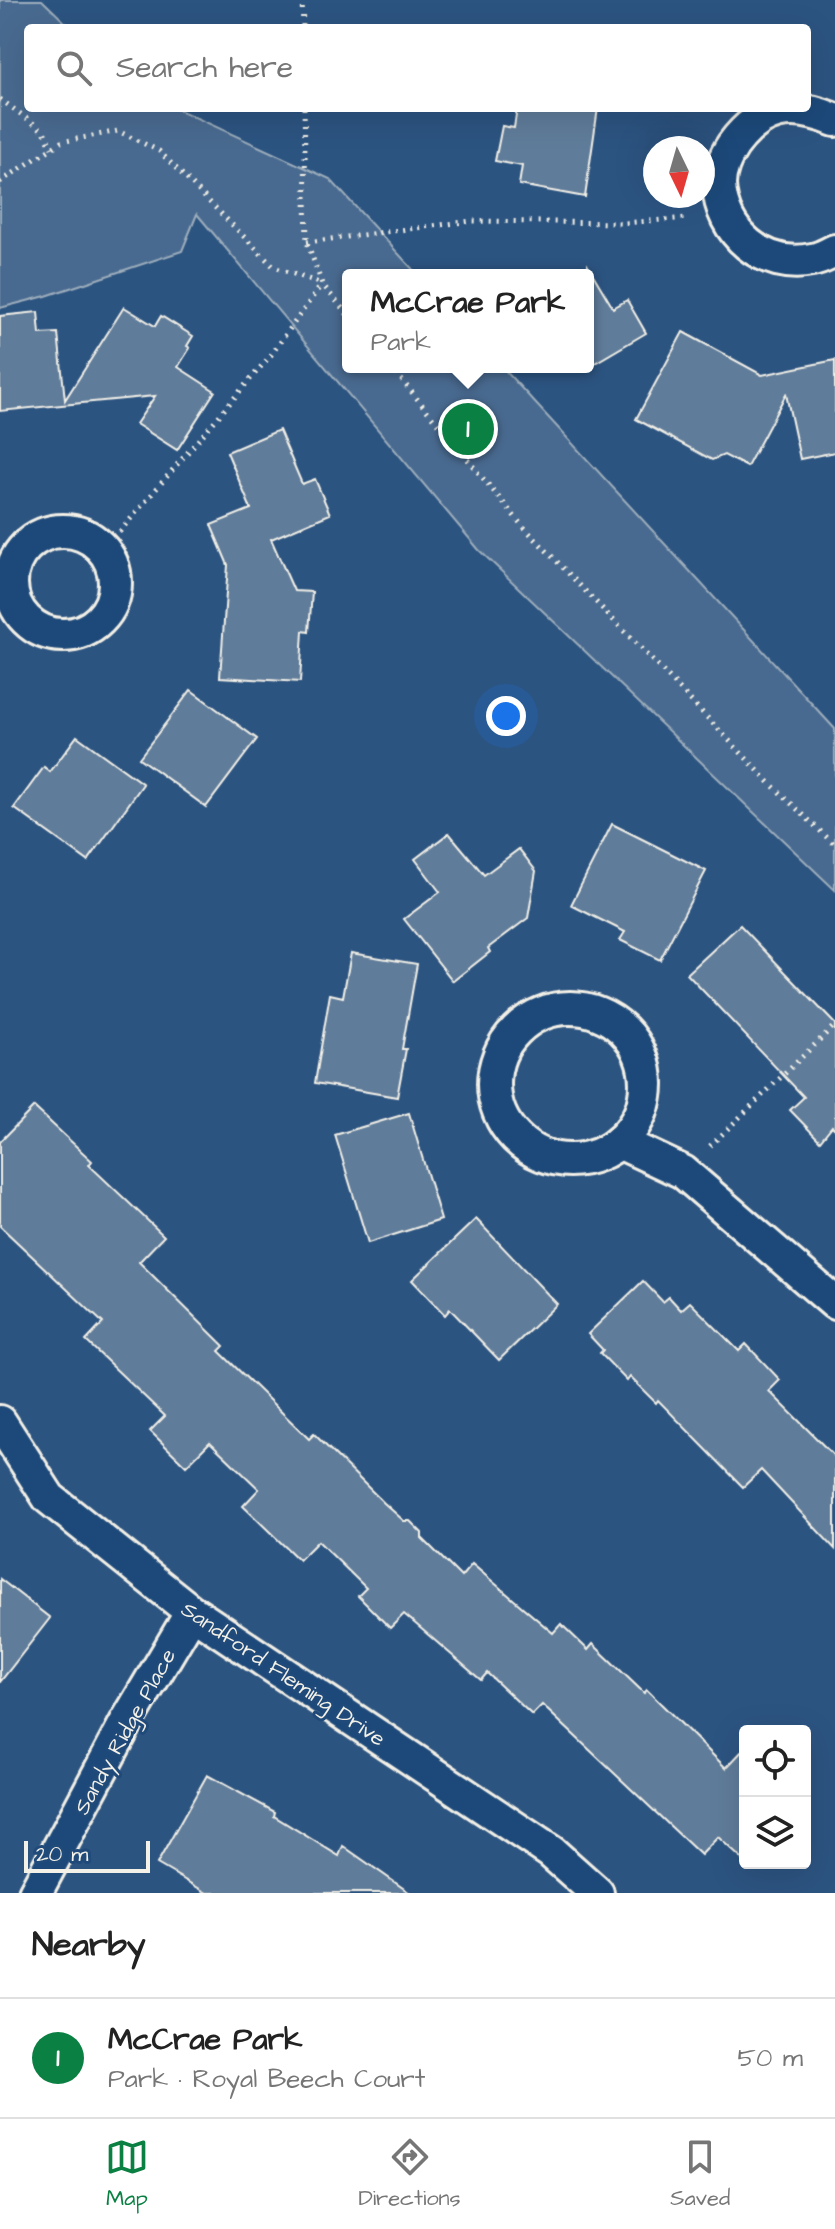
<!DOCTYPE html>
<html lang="en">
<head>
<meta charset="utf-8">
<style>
	body { margin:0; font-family:"Architects Daughter",sans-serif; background:#f2f2f2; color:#222 }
	.controls { position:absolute; right:24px; bottom:24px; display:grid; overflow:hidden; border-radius:8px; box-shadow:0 8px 32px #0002 }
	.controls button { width:72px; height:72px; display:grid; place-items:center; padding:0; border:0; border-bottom:2px solid #e0e0e0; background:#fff; color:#222; font:40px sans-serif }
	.compass { position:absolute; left:643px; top:136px; width:72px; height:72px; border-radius:50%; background:#fff; box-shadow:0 8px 32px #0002; rotate:175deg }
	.scale { position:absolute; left:24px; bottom:20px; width:126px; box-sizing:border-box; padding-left:8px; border:4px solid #f4f1e8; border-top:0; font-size:22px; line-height:28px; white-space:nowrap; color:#f4f1e8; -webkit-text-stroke:6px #1f4a7a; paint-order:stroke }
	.you { position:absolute; left:506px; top:716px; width:28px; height:28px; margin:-20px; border:6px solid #fff; border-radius:50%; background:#1a73e8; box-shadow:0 0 0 12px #1a73e833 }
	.badge { display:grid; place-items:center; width:52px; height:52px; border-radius:50%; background:#0b8043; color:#fff; font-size:26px; font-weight:700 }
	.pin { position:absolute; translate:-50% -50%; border:4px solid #fff; box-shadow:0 2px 8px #0006 }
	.popup { position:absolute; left:342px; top:269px; width:252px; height:104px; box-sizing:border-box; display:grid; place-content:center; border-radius:8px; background:#fff; filter:drop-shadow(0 2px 6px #0005); font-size:26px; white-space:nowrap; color:#767676 }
	.popup b { font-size:30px; color:#222 }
	.popup::after { content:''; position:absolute; left:50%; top:100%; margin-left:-16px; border:16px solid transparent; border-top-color:#fff }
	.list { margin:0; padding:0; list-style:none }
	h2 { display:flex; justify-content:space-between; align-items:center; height:104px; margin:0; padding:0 32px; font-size:34px }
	h2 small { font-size:26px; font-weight:400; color:#767676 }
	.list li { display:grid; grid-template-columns:52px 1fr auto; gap:24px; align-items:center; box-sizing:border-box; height:120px; padding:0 32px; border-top:2px solid #e0e0e0 }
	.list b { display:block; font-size:30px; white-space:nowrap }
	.list p { margin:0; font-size:26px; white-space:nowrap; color:#767676 }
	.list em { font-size:26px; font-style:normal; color:#767676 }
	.icon { flex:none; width:44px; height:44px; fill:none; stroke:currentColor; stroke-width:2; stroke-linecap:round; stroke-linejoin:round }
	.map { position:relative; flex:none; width:835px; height:1893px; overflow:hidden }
	.search { position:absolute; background:#fff; box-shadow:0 8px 32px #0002; left:24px; right:24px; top:24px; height:88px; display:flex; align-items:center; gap:20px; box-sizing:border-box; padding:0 28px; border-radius:8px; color:#767676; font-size:30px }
	.sheet { height:224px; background:#fff }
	nav { display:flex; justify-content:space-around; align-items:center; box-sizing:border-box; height:112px; border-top:2px solid #e0e0e0; background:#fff; font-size:22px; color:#767676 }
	nav a { display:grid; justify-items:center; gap:4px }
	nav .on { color:#0b8043 }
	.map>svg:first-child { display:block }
	.green { fill:#496b90; stroke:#9eaebc; stroke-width:2 }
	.building { fill:#5e7b9a; stroke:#f4f1e8; stroke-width:2 }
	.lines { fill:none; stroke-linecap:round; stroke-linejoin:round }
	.minor-casing { stroke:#f4f1e8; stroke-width:38 }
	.path { stroke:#f4f1e8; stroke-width:5; stroke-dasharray:2 6; stroke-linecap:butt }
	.minor { stroke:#1f4a7a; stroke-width:32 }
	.labels { text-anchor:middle; stroke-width:6; stroke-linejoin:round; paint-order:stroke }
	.street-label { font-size:22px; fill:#f4f1e8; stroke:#1f4a7a }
</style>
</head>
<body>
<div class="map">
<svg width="835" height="1893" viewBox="0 0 835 1893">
	<rect width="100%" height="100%" fill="#2c5481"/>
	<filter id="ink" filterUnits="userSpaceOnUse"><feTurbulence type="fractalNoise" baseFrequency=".0125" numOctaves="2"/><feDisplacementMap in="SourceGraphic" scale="16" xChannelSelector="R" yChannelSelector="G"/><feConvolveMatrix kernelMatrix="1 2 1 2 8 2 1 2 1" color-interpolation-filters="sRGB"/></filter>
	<g filter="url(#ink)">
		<path class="green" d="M0,0H42L71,28H28V108H175L330,179L418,275H348V367H502L835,729V890L479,550L197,214L182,251L46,296L0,308Z"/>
		<g class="building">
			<path d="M517,108H598L585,197L519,185L522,166L495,161L502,126L514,128Z"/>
			<path d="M588,266L613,308L627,300L646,333L588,367Z"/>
			<path d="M124,307L155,326L161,316L193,336L187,346L190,348L178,367L215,391L177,450L136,424L155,396L0,411V316L38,312L40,334L58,333L65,400Z"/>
			<path d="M683,332L762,375L835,360V452L800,459L786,394L747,467L724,455L712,460L636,419Z"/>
			<path d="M279,430L302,484L315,479L330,514L271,539L294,591L312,592L309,632L303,631L300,682L220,677L228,565L211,525L251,509L227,452Z"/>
			<path d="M191,690L257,739L206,807L139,758Z"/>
			<path d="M77,736L143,784L88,861L14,808L44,767L50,772Z"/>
			<path d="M612,824L706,871L660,960L620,940L625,932L571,905Z"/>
			<path d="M449,833L484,875L519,849L536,871L528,918L488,948L490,952L453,981L404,919L440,892L415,859Z"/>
			<path d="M740,925L835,1024V1129L832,1126L820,1141L790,1110L804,1097L687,974Z"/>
			<path d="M351,953L417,964L402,1049H406L397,1097L315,1083L330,994L343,997Z"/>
			<path d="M34,1107L92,1161L89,1165L164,1236L139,1262L224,1346L219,1351L309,1439L314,1434L384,1503L404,1521H410L422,1533V1538L461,1577L472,1564L553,1633L561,1624L588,1650L593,1644L644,1693L647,1690L726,1768L745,1748V1862L718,1837L701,1855L542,1705L532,1715L487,1673L481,1680L404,1614L390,1628L358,1596L366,1588L318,1541L299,1560L243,1506L259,1489L210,1442L186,1466L150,1431L165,1416L86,1341L103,1323L0,1226V1142Z"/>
			<path d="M409,1113L441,1220L368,1243L335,1135Z"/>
			<path d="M476,1219L557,1304L499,1360L450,1309L445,1315L412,1280Z"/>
			<path d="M643,1281L663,1302L669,1297L681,1310L690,1302L739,1351L746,1344L780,1380L769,1391L835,1457V1549L761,1470L743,1487L658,1400L656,1403L630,1377L627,1381L600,1353L603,1350L588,1334Z"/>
			<path d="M0,1579L50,1618L0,1682Z"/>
			<path d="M207,1775L275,1812L274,1816L339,1856L343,1846L410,1893H207L157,1864Z"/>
		</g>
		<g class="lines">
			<g class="minor-casing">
				<g id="minor">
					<path d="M835,120C792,102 761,107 733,145C725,157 719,171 719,185C721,233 764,270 812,260C820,259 828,254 835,251"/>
					<circle cx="63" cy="583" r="52"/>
					<circle cx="570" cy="1084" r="76"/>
					<path d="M619,1142L683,1172L835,1303"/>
					<path d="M0,1422L49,1498L192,1612L551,1852L597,1893"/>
					<path d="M35,1893L126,1723L192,1612"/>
				</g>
			</g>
			<g class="path">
				<path d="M302,0L303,28"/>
				<path d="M0,99L44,131L52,148"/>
				<path d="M304,108L307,242L322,284L348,315"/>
				<path d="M0,182L61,142L118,131L159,151L274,267L322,284"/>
				<path d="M307,242L471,221L624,223L688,218"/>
				<path d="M391,367L520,523L772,785L835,845"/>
				<path d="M104,550L271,355L322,284"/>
				<path d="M710,1146L835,1025"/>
			</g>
			<use href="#minor" class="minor"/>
		</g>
	</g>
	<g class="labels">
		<g class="street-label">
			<text transform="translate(284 1673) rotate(34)" y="8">Sandford Fleming Drive</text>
			<text transform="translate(124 1731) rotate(-61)" y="8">Sandy Ridge Place</text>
		</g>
	</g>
</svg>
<div class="controls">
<button><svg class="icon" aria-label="locate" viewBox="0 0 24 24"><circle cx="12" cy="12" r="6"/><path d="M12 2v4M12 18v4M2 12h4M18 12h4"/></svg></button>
<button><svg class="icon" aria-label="layers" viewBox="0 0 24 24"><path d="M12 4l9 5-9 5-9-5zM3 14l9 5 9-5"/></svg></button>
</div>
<svg class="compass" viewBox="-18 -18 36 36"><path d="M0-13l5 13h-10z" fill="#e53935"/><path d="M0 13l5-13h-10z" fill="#767676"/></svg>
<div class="scale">20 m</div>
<div class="you"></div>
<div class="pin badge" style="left:468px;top:429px">1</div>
<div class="popup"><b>McCrae Park</b>Park</div>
<div class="search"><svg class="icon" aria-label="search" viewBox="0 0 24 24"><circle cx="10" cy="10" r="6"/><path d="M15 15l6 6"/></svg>Search here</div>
</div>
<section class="sheet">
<h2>Nearby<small></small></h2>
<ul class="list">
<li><span class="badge">1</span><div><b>McCrae Park</b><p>Park · Royal Beech Court</p></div><em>50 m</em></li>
</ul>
</section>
<nav>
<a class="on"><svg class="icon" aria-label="map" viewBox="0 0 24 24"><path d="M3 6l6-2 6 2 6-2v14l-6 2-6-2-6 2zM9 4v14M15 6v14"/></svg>Map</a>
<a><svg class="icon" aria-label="directions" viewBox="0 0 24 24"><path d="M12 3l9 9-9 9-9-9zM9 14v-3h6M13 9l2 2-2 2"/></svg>Directions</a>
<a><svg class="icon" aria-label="saved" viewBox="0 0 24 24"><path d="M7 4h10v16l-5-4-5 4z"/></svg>Saved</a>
</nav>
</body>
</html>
